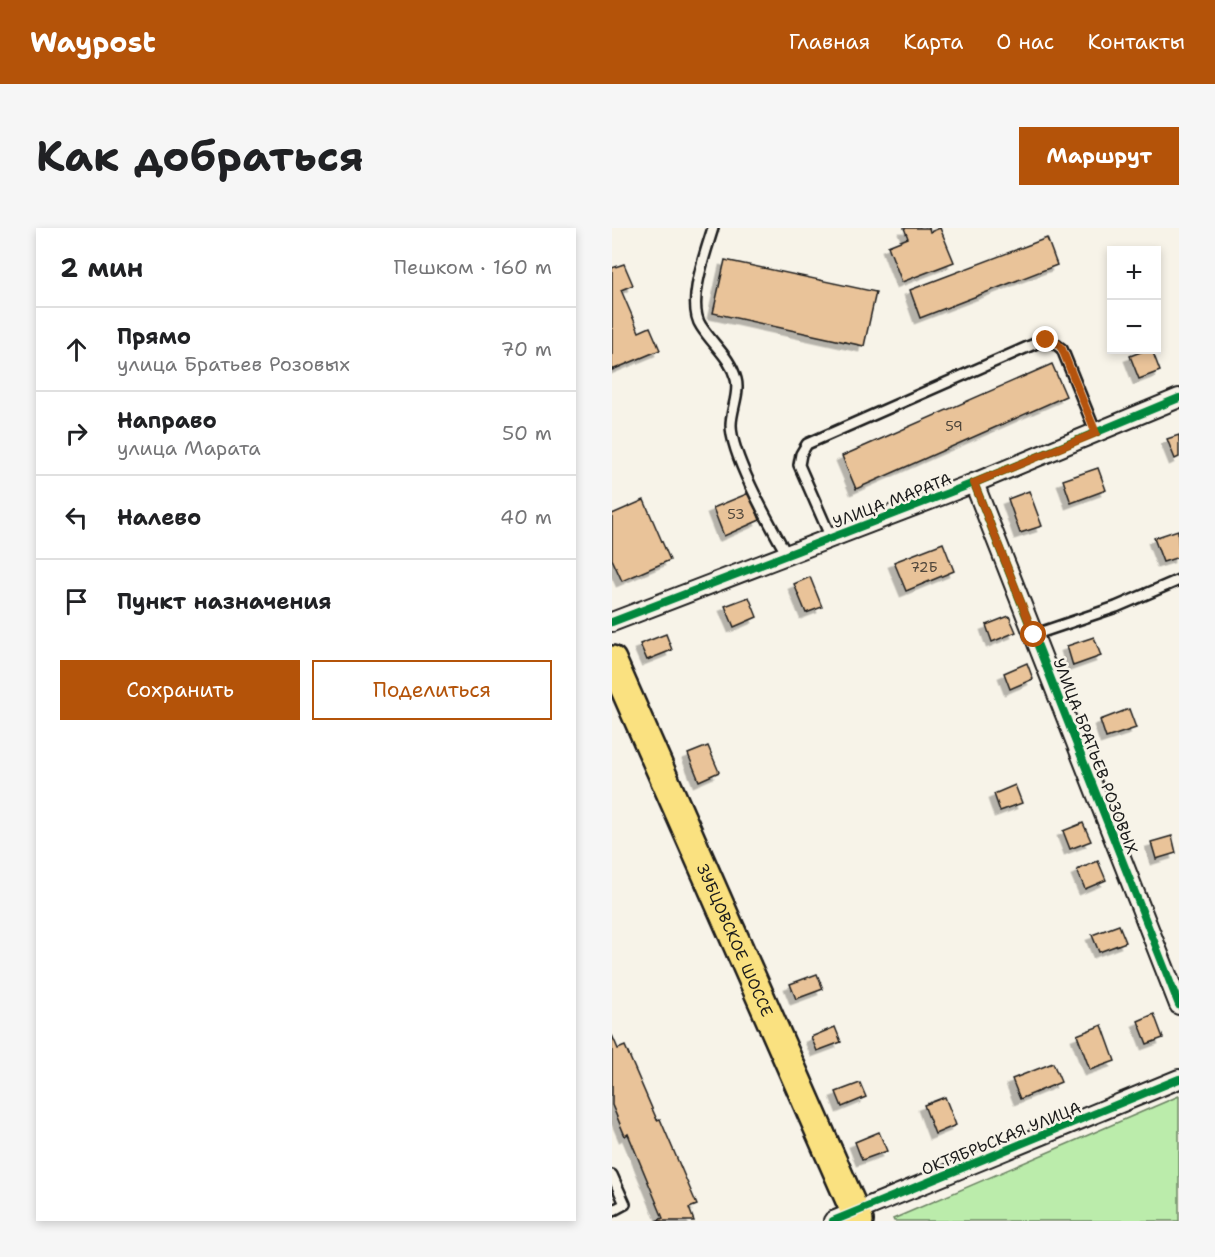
<!DOCTYPE html>
<html lang="ru">
<head>
<meta charset="utf-8">
<style>
	body { margin:0; font-family:"Shantell Sans",sans-serif; background:#f6f6f6; color:#202124 }
	.controls { position:absolute; right:18px; top:18px; display:grid; overflow:hidden; border-radius:0px; box-shadow:0 3px 9px #0003 }
	.controls button { width:54px; height:54px; display:grid; place-items:center; padding:0; border:0; border-bottom:2px solid #e0e0e0; background:#fff; color:#202124; font:30px sans-serif }
	.stop { position:absolute; width:18px; height:18px; margin:-14px; border:4px solid #b45309; border-radius:50%; background:#fff }
	.stop.end { background:#b45309; border-color:#fff; box-shadow:0 2px 6px #0008 }
	.list { margin:0; padding:0; list-style:none }
	h2 { display:flex; justify-content:space-between; align-items:center; height:78px; margin:0; padding:0 24px; font-size:26px }
	h2 small { font-size:20px; font-weight:400; color:#757577 }
	.list li { display:grid; grid-template-columns:39px 1fr auto; gap:18px; align-items:center; box-sizing:border-box; height:84px; padding:0 24px; border-top:2px solid #e0e0e0 }
	.list b { display:block; font-size:22px; white-space:nowrap }
	.list p { margin:0; font-size:20px; white-space:nowrap; color:#757577 }
	.list em { font-size:20px; font-style:normal; color:#757577 }
	.actions { display:flex; gap:12px; padding:18px 24px }
	.actions a { flex:1; padding:14px 0; border:2px solid #b45309; border-radius:0px; text-align:center; font-size:21px; color:#b45309 }
	.actions .main { background:#b45309; color:#fff }
	.icon { flex:none; width:33px; height:33px; fill:none; stroke:currentColor; stroke-width:2; stroke-linecap:round; stroke-linejoin:round }
	.map { position:relative; flex:none; width:567px; height:993px; overflow:hidden; border-radius:0px }
	header { display:flex; align-items:center; gap:36px; box-sizing:border-box; height:84px; padding:0 30px; background:#b45309; color:#fff }
	header strong { font-size:28px }
	nav { display:flex; gap:33px; margin-inline-start:auto; font-size:21px }
	.intro { display:flex; align-items:center; justify-content:space-between; box-sizing:border-box; height:144px; padding:0 36px }
	h1 { margin:0; font-size:42px }
	.button { padding:15px 27px; border-radius:0px; background:#b45309; color:#fff; font-size:21px; font-weight:700 }
	main { display:flex; gap:36px; padding:0 36px }
	aside { flex:1; background:#fff; border-radius:0px; box-shadow:0 3px 9px #0003 }
	.map>svg:first-child { display:block }
	.green { fill:#bbecab; stroke:#6c8464; stroke-width:1.5 }
	.building { fill:#e9c399; stroke:#1c1c1c; stroke-width:1.5; filter:url(#shadow) }
	.lines { fill:none; stroke-linecap:round; stroke-linejoin:round }
	.lane-casing { stroke:#1c1c1c; stroke-width:14 }
	.street-casing { stroke:#1c1c1c; stroke-width:22 }
	.primary-casing { stroke:#1c1c1c; stroke-width:32 }
	.lane { stroke:#f7f3e8; stroke-width:9 }
	.street { stroke:#f7f3e8; stroke-width:18 }
	.primary { stroke:#fae180; stroke-width:27 }
	.cycleway-casing { stroke:#f7f3e8; stroke-width:11 }
	.cycleway { stroke:#00873e; stroke-width:8 }
	.route { stroke:#b45309; stroke-width:8 }
	.labels { text-anchor:middle; stroke-width:5; stroke-linejoin:round; paint-order:stroke }
	.number-label { font-size:14px; fill:#4f463b }
	.street-label { font-size:16px; fill:#1c1c1c; stroke:#f7f3e8 }
</style>
</head>
<body>
<header>
<strong>Waypost</strong>
<nav><a>Главная</a><a>Карта</a><a>О нас</a><a>Контакты</a></nav>
</header>
<div class="intro"><h1>Как добраться</h1><a class="button">Маршрут</a></div>
<main>
<aside>
<h2>2 мин<small>Пешком · 160 m</small></h2>
<ul class="list">
<li><svg class="icon" aria-label="ahead" viewBox="0 0 24 24"><path d="M12 20V5M6 11l6-6 6 6"/></svg><div><b>Прямо</b><p>улица Братьев Розовых</p></div><em>70 m</em></li>
<li><svg class="icon" aria-label="right" viewBox="0 0 24 24"><path d="M7 20v-9h11M14 6l5 5-5 5"/></svg><div><b>Направо</b><p>улица Марата</p></div><em>50 m</em></li>
<li><svg class="icon" aria-label="left" viewBox="0 0 24 24"><path d="M17 20v-9H6M10 6l-5 5 5 5"/></svg><div><b>Налево</b></div><em>40 m</em></li>
<li><svg class="icon" aria-label="arrive" viewBox="0 0 24 24"><path d="M6 21V4h12l-3 4 3 4H6"/></svg><div><b>Пункт назначения</b></div></li>
</ul>
<div class="actions"><a class="main">Сохранить</a><a>Поделиться</a></div>
</aside>
<div class="map">
<svg width="567" height="993" viewBox="0 0 567 993">
	<defs>
		<filter id="shadow"><feDropShadow dx="-5.5" dy="5.5" stdDeviation="0" flood-color="#0004"/></filter>
	</defs>
	<rect width="100%" height="100%" fill="#f7f3e8"/>
	<filter id="ink" filterUnits="userSpaceOnUse"><feTurbulence type="fractalNoise" baseFrequency=".0167" numOctaves="2"/><feDisplacementMap in="SourceGraphic" scale="12" xChannelSelector="R" yChannelSelector="G"/><feConvolveMatrix kernelMatrix="1 2 1 2 8 2 1 2 1" color-interpolation-filters="sRGB"/></filter>
	<g filter="url(#ink)">
		<path class="green" d="M567,868V993H282L281,991Z"/>
		<g class="building">
			<path d="M292,0H317L318,4L328,0L342,34L290,54L276,18L296,10Z"/>
			<path d="M435,10L445,37L308,90L298,62Z"/>
			<path d="M113,32L264,64L252,118L101,85Z"/>
			<path d="M12,36L21,57L9,62L27,104L38,99L48,122L0,142V40Z"/>
			<path d="M534,122H540L548,143L527,151L518,128Z"/>
			<path d="M440,136L454,168L244,261L230,228Z"/>
			<path d="M567,207V229L563,231L555,211Z"/>
			<path d="M486,240L494,262L459,275L451,252Z"/>
			<path d="M417,263L430,298L408,305L396,271Z"/>
			<path d="M137,265L148,292L112,308L101,280Z"/>
			<path d="M32,272L58,332L10,353L0,331V286Z"/>
			<path d="M566,302L567,329L551,334L542,310Z"/>
			<path d="M331,315L342,343L294,363L282,334Z"/>
			<path d="M198,349L210,379L194,385L182,356Z"/>
			<path d="M137,369L145,389L122,399L113,378Z"/>
			<path d="M397,388L404,404L380,414L374,397Z"/>
			<path d="M54,406L60,422L35,432L28,416Z"/>
			<path d="M482,409L489,428L461,438L455,418Z"/>
			<path d="M415,435L421,451L398,461L392,445Z"/>
			<path d="M517,481L524,500L494,510L488,492Z"/>
			<path d="M96,518L107,544L87,553L76,526Z"/>
			<path d="M403,557L410,575L388,583L382,566Z"/>
			<path d="M471,595L479,613L458,621L451,603Z"/>
			<path d="M560,608L564,625L544,631L539,614Z"/>
			<path d="M486,633L494,652L473,661L465,642Z"/>
			<path d="M507,697L514,714L487,724L480,707Z"/>
			<path d="M205,746L211,761L184,771L178,756Z"/>
			<path d="M542,786L551,810L535,816L526,793Z"/>
			<path d="M490,797L503,833L478,842L465,807Z"/>
			<path d="M223,799L229,814L205,823L199,809Z"/>
			<path d="M0,807L6,821L13,818L45,892L48,891L85,977L77,980L82,993H44L51,990L16,906L13,908L0,877Z"/>
			<path d="M441,835L449,854L408,871L400,851Z"/>
			<path d="M248,855L254,869L230,879L224,864Z"/>
			<path d="M333,869L344,897L323,906L312,877Z"/>
			<path d="M267,904L275,923L250,932L243,914Z"/>
		</g>
		<g class="lines">
			<g class="lane-casing">
				<g id="lane">
					<path d="M101,0C94,23 74,76 89,98C101,117 118,129 124,151C128,165 119,182 119,197C119,228 159,298 175,327"/>
					<path d="M219,310L187,237L189,226L195,216L427,114L438,112L450,121L484,205"/>
					<path d="M421,407L504,379L567,352"/>
					<path d="M0,947L13,976L0,983"/>
				</g>
			</g>
			<g class="street-casing">
				<g id="street">
					<path d="M362,255L567,777"/>
					<path d="M0,394L362,255L567,170"/>
					<path d="M221,993L567,851"/>
				</g>
			</g>
			<g class="primary-casing">
				<g id="primary">
					<path id="s1" d="M0,432L247,993"/>
				</g>
			</g>
			<use href="#lane" class="lane"/>
			<use href="#street" class="street"/>
			<use href="#primary" class="primary"/>
			<g class="cycleway-casing">
				<g id="cycleway">
					<path d="M362,255L567,777"/>
					<path d="M0,394L362,255L567,170"/>
					<path d="M221,993L567,851"/>
				</g>
			</g>
			<use href="#cycleway" class="cycleway"/>
		</g>
	</g>
	<g class="lines" filter="url(#ink)">
		<path class="route" d="M422,407L362,255L484,205L450,121L445,115L434,112"/>
	</g>
	<g class="labels">
		<g class="number-label">
			<text x="342" y="203">59</text>
			<text x="124" y="291">53</text>
			<text x="312" y="344">72Б</text>
		</g>
		<g class="street-label">
			<text transform="translate(280 272) rotate(-21)" y="6">УЛИЦА МАРАТА</text>
			<text transform="translate(484 528) rotate(69)" y="6">УЛИЦА БРАТЬЕВ РОЗОВЫХ</text>
			<text dy="6" stroke="none"><textPath href="#s1" startOffset="306">ЗУБЦОВСКОЕ ШОССЕ</textPath></text>
			<text transform="translate(389 910) rotate(-22)" y="6">ОКТЯБРЬСКАЯ УЛИЦА</text>
		</g>
	</g>
</svg>
<div class="controls">
<button>+</button>
<button>−</button>
</div>
<div class="stop" style="left:422px;top:407px"></div>
<div class="stop end" style="left:434px;top:112px"></div>
</div>
</main>
</body>
</html>
